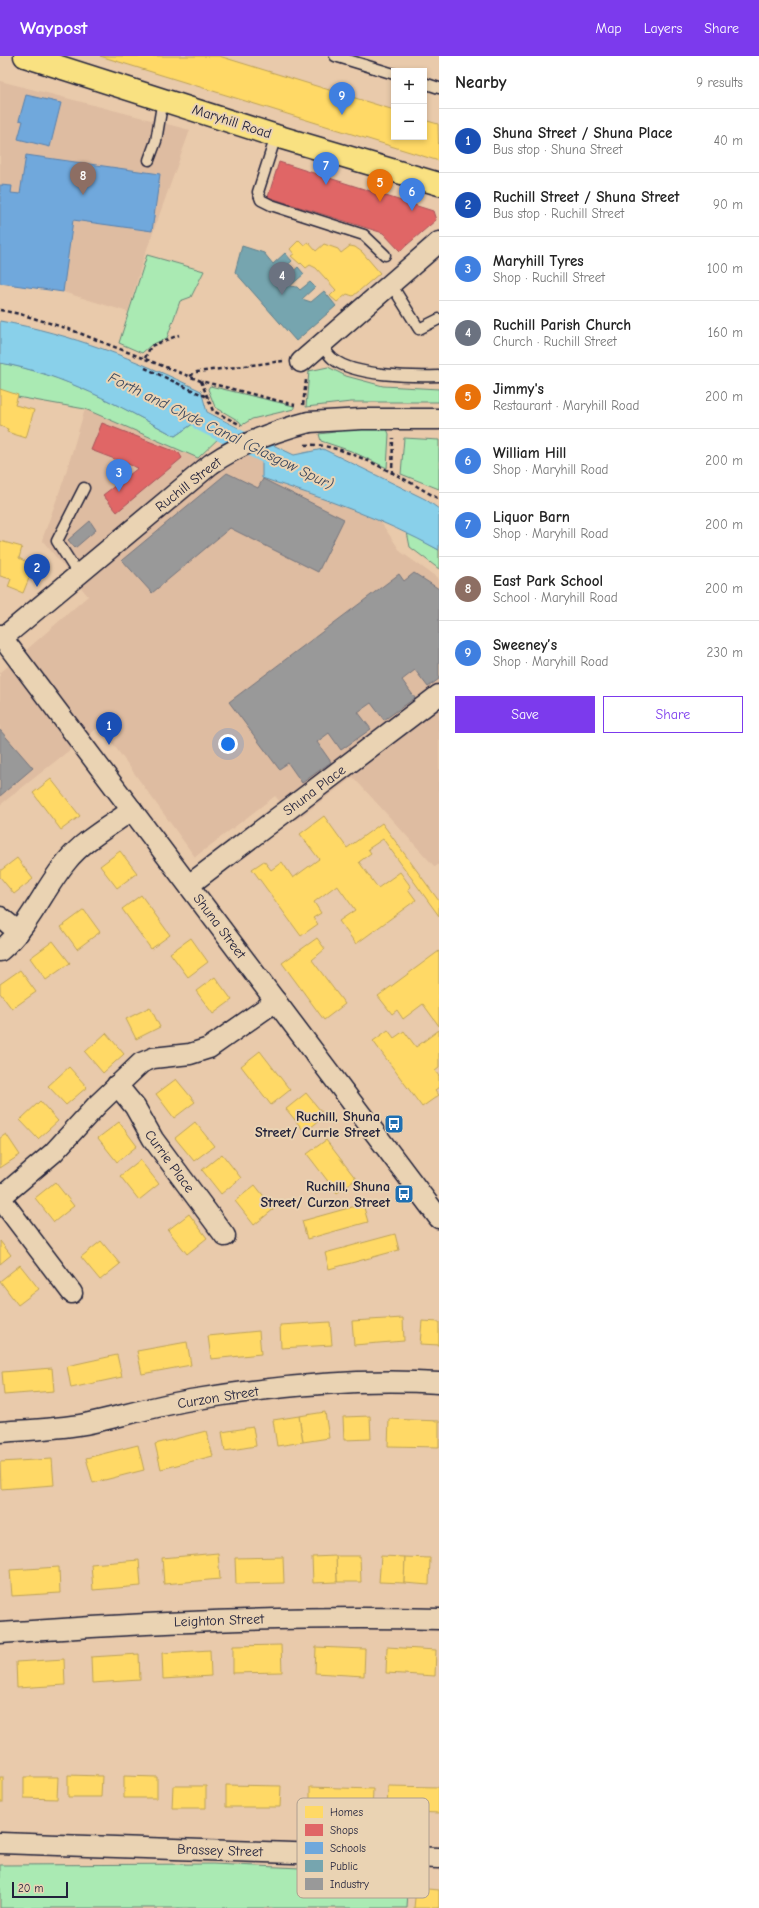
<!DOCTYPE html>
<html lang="en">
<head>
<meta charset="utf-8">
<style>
	body { margin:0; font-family:"Comic Neue",sans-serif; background:#f6f6f6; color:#222 }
	.controls { position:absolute; right:12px; top:12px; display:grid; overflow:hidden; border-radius:0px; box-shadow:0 2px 6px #0003 }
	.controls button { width:36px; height:36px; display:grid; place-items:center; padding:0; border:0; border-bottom:1px solid #e0e0e0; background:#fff; color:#222; font:20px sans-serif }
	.scale { position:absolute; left:12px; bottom:10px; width:56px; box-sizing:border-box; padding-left:4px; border:2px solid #22223b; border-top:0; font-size:11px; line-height:14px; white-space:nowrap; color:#22223b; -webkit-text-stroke:3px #ead3b3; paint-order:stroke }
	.you { position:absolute; left:228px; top:688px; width:14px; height:14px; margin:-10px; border:3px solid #fff; border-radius:50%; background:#1a73e8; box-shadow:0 0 0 6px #1a73e833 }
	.badge { display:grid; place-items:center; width:26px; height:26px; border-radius:50%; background:#7c3aed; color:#fff; font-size:13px; font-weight:700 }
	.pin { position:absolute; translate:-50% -33px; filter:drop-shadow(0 1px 2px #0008) }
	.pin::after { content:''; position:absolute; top:21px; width:14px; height:12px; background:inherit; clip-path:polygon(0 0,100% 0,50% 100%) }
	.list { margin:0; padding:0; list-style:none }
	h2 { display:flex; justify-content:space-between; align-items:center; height:52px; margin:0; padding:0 16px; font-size:17px }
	h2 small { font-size:13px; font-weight:400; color:#767676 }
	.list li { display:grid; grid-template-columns:26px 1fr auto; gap:12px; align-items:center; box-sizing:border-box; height:64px; padding:0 16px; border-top:1px solid #e0e0e0 }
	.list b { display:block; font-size:15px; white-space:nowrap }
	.list p { margin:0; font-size:13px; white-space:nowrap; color:#767676 }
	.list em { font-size:13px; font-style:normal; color:#767676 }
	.actions { display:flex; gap:8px; padding:12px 16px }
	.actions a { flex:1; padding:9px 0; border:1px solid #7c3aed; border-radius:0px; text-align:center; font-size:14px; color:#7c3aed }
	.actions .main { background:#7c3aed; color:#fff }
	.map { position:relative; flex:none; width:439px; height:1852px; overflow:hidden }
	header { display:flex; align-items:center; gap:24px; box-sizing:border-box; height:56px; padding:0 20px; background:#7c3aed; color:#fff }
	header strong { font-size:19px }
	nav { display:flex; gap:22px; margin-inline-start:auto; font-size:14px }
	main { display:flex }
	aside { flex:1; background:#fff }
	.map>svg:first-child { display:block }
	.built { fill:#debca1 }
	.green { fill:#aaeab3; stroke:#668677 }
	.water { fill:#89d0ea; stroke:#608aa4 }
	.homes { fill:#ffd966; stroke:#bda259 }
	.shops { fill:#e06666; stroke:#a75259 }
	.schools { fill:#6fa8dc; stroke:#5880ac }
	.public { fill:#76a5af; stroke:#5d7e8c }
	.industry { fill:#999; stroke:#75757d }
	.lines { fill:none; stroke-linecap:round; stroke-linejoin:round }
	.canal { stroke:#89d0ea; stroke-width:20 }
	.lane-casing { stroke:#22223b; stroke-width:13 }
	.street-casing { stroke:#22223b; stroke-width:23 }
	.primary-casing { stroke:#22223b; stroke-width:25 }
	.path { stroke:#22223b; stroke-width:2.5; stroke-dasharray:4 3; stroke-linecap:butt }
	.lane { stroke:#ead3b3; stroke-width:10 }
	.street { stroke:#ead3b3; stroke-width:20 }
	.primary { stroke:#f9e181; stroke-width:22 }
	.street-bridge-casing { stroke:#22223b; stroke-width:23; stroke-linecap:butt }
	.street-bridge { stroke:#ead3b3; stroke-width:20 }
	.labels { text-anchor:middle; stroke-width:4; stroke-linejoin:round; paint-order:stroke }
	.street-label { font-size:14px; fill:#22223b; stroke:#ead3b3 }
	.poi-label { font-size:14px; font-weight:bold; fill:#22223b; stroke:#ead3b3; text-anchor:end }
	.water-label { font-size:15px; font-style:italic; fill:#37455e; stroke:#ead3b3 }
	.key { fill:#ead3b3; stroke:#ae9e8f; stroke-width:1 }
	.key-label { font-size:11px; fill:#22223b }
</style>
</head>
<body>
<header>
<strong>Waypost</strong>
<nav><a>Map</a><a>Layers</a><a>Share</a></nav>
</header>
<main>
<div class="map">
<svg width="439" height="1852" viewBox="0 0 439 1852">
	<rect width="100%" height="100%" fill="#e9caab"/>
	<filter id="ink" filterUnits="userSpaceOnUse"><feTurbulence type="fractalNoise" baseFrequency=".025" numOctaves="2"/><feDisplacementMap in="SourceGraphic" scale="8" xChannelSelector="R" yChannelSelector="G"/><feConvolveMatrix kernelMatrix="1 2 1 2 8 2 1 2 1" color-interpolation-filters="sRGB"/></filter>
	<g filter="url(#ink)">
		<g class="built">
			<path d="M0,25L190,74L143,204L128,256L63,236L0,227Z"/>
			<path d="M85,353L198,402L226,412L255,396L262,400V422L337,447L380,465L401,496L439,523V808L435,811L353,721L296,764L275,740L195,801L100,670L0,749V617L88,540L42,484L64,423Z"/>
		</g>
		<g class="green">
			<path d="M147,199L204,215L191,241L180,245L167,282L151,289L142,297L119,287Z"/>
			<path d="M0,307C64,317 119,350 175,380L194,367L221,380L198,402L85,353L0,338Z"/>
			<path d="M328,311L346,320L383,330L439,333V346H351L306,351L309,315Z"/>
			<path d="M210,330L294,350V353L252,363L242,369L239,365L215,351L208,333Z"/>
			<path d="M387,373L389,378L387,412L351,395L321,385L319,378L335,376V374Z"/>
			<path d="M404,382L439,384V433L401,418Z"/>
			<path d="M407,476L439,494V513L410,491Z"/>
			<path d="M213,1808L409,1817L407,1852H0V1809Z"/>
		</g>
		<g class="water">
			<path d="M0,265C71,278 136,303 201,335L207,356L238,372L221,380L194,367L175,380C119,350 64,318 0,307Z"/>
			<path d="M273,389L294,399L323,393L425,443L439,453V494C383,463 323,442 262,422V400Z"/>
		</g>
		<g class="homes">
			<path d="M100,0H219L394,54V81H424V64L438,68L439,105Z"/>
			<path d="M299,184L304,189L308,186L316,195L324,188L338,193L341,197L350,190L355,191L362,196L380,217L353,240L347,238L337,246L330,240L336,234L316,212L310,209L306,212L301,207L300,208L291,200L294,198L290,193Z"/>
			<path d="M0,333L18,339L15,349L34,354L26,382L7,376L8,373L0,370Z"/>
			<path d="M0,485L22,491L19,502L34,510L23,537L8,531L11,523L0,520Z"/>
			<path d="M51,723L80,760L61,774L33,737Z"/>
			<path d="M324,760L347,792L382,767L439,845V860L383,783L368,793L371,797L359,806L378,832L400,816L411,831L408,833L416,844L356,888L339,865L355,854L337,829L314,846L321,857L313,862L318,868L301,880L252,813L264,805L271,814L282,806L293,822L319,803L300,778Z"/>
			<path d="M120,795L137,817L117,832L100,810Z"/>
			<path d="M17,802L33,823L14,838L0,821V815Z"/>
			<path d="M141,839L170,879L151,893L122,853Z"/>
			<path d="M84,854L100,876L77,893L61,871Z"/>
			<path d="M191,882L208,906L188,921L170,897Z"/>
			<path d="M317,882L325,893L312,904L345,948L324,964L282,907Z"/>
			<path d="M53,885L70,907L46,924L30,902Z"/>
			<path d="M439,895V970L423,948L403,963L397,954L392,958L378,940Z"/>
			<path d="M20,914L36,936L12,953L0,937V928Z"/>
			<path d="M215,921L232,944L213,958L196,935Z"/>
			<path d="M150,951L160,971L136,983L126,963Z"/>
			<path d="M388,974L394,982L404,975L416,991L439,974V1012L435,1015L439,1020V1031L435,1034L439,1039L422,1051L373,985Z"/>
			<path d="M106,977L124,998L103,1017L85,996Z"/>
			<path d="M260,995L290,1034L271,1049L241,1010Z"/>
			<path d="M69,1011L87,1031L66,1049L48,1030Z"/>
			<path d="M176,1023L195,1046L174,1062L156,1038Z"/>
			<path d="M306,1037L325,1060L305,1076L286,1053Z"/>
			<path d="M40,1045L58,1065L38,1083L20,1064Z"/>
			<path d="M119,1066L137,1090L117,1106L98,1082Z"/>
			<path d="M195,1066L214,1090L194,1105L175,1082Z"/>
			<path d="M6,1078L20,1099L0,1112V1082Z"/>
			<path d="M326,1084L356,1123L337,1137L307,1098Z"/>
			<path d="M222,1098L241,1122L221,1138L202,1114Z"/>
			<path d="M140,1104L159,1128L139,1144L120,1120Z"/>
			<path d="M55,1126L74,1150L54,1166L35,1142Z"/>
			<path d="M255,1129L274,1153L254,1169L235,1145Z"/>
			<path d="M363,1148L368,1166L307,1183L302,1165Z"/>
			<path d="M189,1158L207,1182L187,1198L168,1174Z"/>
			<path d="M395,1178L399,1194L329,1213L325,1197Z"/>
			<path d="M0,1185L11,1199L0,1208Z"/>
			<path d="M101,1185L120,1208L100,1224L81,1201Z"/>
			<path d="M20,1209L39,1233L18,1249L0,1225Z"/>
			<path d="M403,1262L404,1285L354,1289L352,1265Z"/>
			<path d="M422,1265L439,1266V1289L420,1288Z"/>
			<path d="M330,1266L332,1289L281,1292L280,1269Z"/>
			<path d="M259,1275L261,1298L211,1303L208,1280Z"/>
			<path d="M187,1286L191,1309L142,1318L137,1295Z"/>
			<path d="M117,1299L122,1321L71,1332L67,1310Z"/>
			<path d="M52,1312L54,1335L4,1339L2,1316Z"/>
			<path d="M325,1356L329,1382L303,1386L299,1360Z"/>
			<path d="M299,1360L303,1386L277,1390L273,1364Z"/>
			<path d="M370,1360L371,1383L344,1384L343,1361Z"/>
			<path d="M389,1363L439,1365V1391L388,1390Z"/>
			<path d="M253,1371L256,1390L225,1395L222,1376Z"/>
			<path d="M206,1375L213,1400L161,1413L155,1388Z"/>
			<path d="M138,1389L144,1414L93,1427L86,1402Z"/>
			<path d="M52,1403L54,1429L1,1433L0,1406Z"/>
			<path d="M218,1497L220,1523L164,1528L162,1502Z"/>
			<path d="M336,1500H360L361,1526H337Z"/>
			<path d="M336,1500L337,1526L313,1527L312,1501Z"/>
			<path d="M381,1500L405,1501L404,1527L379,1526Z"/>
			<path d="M283,1501L284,1527L236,1528L235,1502Z"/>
			<path d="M405,1501L430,1502L429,1529L404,1527Z"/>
			<path d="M139,1504L141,1530L93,1534L91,1508Z"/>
			<path d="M59,1511L60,1537L12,1540L10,1514Z"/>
			<path d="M281,1589L282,1616L233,1617V1590Z"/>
			<path d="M316,1591L365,1593L364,1620L315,1617Z"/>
			<path d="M387,1591L436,1594L435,1620L386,1617Z"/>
			<path d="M210,1594L211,1620L163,1623L162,1597Z"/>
			<path d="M139,1598L140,1624L92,1627L91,1601Z"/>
			<path d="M64,1603L65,1629L17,1632L16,1606Z"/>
			<path d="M68,1719L102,1720L101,1741H68Z"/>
			<path d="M124,1720L157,1721V1742H124Z"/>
			<rect x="0" y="1721" width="3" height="25"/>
			<path d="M24,1721H58L57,1743L24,1742Z"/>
			<path d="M226,1729L281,1730L280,1751H226Z"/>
			<path d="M173,1730H206V1752H172Z"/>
			<path d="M388,1730L439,1731V1757L387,1755Z"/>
			<path d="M310,1731L373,1733L372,1757L310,1755Z"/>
			<path d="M416,1832L439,1834V1852H414Z"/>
		</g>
		<g class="shops">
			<path d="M279,106L433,155L436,164L400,195L383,177L268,141Z"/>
			<path d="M102,367L179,397L182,402L117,456L103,439L138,412L91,394Z"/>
		</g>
		<g class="schools">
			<path d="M26,39L61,47L50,91L18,83L23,65L19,64Z"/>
			<path d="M26,99L160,118L152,175L73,164L63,236L0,227V129L12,130L11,137L20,138Z"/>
		</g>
		<path class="public" d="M242,190L264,197L273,208L285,197L292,205L279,217H285L288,220L298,211L304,218L290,230L297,231L300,234L310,226L315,231L302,243L311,246L324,235L336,250L296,285L235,216Z"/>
		<g class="industry">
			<path d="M227,417L258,432L263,423L344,463L318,516L230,472L152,537L122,504Z"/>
			<path d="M90,465L96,474L75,492L68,484Z"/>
			<path d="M414,517L439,533V623L428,631L415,614L402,624L415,642L384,664L371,647L358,656L371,673L341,694L329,677L317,686L331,706L302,727L288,707L279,713L229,646L399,518L404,525Z"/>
			<path d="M0,674L33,712L0,740Z"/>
		</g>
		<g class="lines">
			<path class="canal" d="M201,365L289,409"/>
			<g class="lane-casing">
				<g id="lane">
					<path d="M335,0L394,18"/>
					<path d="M424,27L439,32"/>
					<path d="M276,80L258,136L261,144L271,149L364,179L385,199"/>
					<path d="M149,104L156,85L163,43"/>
					<path d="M391,228L419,273L439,263"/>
					<path d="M321,288C325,293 328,299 333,303C354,320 412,321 439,320"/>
					<path d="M78,518L57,485L84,432"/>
				</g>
			</g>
			<g class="street-casing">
				<g id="street">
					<path d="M301,306L439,186"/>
					<path d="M309,366L362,363H439"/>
					<path d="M0,579L439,1162"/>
					<path d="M0,584L211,408"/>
					<path d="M189,829L439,639"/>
					<path d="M0,861L19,876"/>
					<path d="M0,895C30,870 43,834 67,805C84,784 110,770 132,754"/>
					<path d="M117,1029L135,1051L153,1083L225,1180"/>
					<path d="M0,1142L53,1097L97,1049L141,1007L153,1002L190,998L209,992L276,945"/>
					<path d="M0,1142L72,1237"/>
					<path d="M0,1376C28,1374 57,1373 85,1368C122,1360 159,1349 197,1343C276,1330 359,1322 439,1327"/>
					<path d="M0,1577C146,1567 292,1559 439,1563"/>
					<path d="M0,1787L439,1802"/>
				</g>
			</g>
			<g class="primary-casing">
				<path id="primary" d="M25,0L276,80L439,128"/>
			</g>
			<g class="path">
				<path d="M0,254L20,258L69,273L201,325L295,349"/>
				<path d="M145,302L151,290L179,279"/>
				<path d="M145,312L209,342"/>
				<path d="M190,320L197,316L283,305"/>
				<path d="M201,325L213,355L241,369"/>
				<path d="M303,349L306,324"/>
				<path d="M305,389C342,385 406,424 439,443"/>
				<path d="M392,418L393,382"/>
			</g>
			<use href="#lane" class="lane"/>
			<use href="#street" class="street"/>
			<use href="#primary" class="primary"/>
			<g class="street-bridge-casing">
				<path id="street-bridge" d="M211,408C242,387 274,375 309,366"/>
			</g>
			<use href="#street-bridge" class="street-bridge"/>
		</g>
	</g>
	<defs>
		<g id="bus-square" transform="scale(1)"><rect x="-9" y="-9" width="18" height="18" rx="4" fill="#1f6fb2" stroke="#ead3b3"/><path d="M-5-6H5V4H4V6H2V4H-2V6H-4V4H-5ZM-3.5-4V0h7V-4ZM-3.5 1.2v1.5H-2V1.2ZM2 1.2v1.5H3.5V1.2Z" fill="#fff"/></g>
	</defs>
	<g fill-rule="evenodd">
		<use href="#bus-square" x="394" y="1068"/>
		<use href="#bus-square" x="404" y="1138"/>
	</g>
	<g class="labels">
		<g class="street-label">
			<text transform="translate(232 65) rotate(18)" y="5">Maryhill Road</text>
			<text transform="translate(188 428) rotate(-38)" y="5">Ruchill Street</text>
			<text transform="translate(314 734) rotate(-37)" y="5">Shuna Place</text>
			<text transform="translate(220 870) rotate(53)" y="5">Shuna Street</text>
			<text transform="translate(170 1105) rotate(54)" y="5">Currie Place</text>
			<text transform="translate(218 1341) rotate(-9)" y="5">Curzon Street</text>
			<text transform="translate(219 1564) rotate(-2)" y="5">Leighton Street</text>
			<text transform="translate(220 1794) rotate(2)" y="5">Brassey Street</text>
		</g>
		<g class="poi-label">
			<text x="380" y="1065">Ruchill, Shuna<tspan x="380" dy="16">Street/ Currie Street</tspan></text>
			<text x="390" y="1135">Ruchill, Shuna<tspan x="390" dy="16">Street/ Curzon Street</tspan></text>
		</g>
		<g class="water-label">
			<text transform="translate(221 375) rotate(26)" y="5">Forth and Clyde Canal (Glasgow Spur)</text>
		</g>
	</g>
	<rect x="297" y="1742" width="132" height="100" rx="6" class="key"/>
	<rect x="305" y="1750" width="18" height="12" fill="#ffd966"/>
	<rect x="305" y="1768" width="18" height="12" fill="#e06666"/>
	<rect x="305" y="1786" width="18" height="12" fill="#6fa8dc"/>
	<rect x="305" y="1804" width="18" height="12" fill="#76a5af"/>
	<rect x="305" y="1822" width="18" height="12" fill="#999"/>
	<g class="key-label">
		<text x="330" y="1760">Homes</text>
		<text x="330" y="1778">Shops</text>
		<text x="330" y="1796">Schools</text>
		<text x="330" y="1814">Public</text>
		<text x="330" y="1832">Industry</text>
	</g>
</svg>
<div class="controls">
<button>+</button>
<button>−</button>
</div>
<div class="scale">20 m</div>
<div class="you"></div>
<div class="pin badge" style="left:109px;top:689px;background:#1a4fb4">1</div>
<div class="pin badge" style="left:37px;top:531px;background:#1a4fb4">2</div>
<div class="pin badge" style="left:119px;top:436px;background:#3f7fe0">3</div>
<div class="pin badge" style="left:282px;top:239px;background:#6b7280">4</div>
<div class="pin badge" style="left:380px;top:146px;background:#e8710a">5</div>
<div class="pin badge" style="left:412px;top:155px;background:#3f7fe0">6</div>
<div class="pin badge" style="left:326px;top:129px;background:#3f7fe0">7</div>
<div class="pin badge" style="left:83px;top:139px;background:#8d6e63">8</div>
<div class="pin badge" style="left:342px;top:59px;background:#3f7fe0">9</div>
</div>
<aside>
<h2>Nearby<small>9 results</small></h2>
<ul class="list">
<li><span class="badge" style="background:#1a4fb4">1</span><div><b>Shuna Street / Shuna Place</b><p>Bus stop · Shuna Street</p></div><em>40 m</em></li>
<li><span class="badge" style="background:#1a4fb4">2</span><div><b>Ruchill Street / Shuna Street</b><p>Bus stop · Ruchill Street</p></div><em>90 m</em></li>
<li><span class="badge" style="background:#3f7fe0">3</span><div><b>Maryhill Tyres</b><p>Shop · Ruchill Street</p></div><em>100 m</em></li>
<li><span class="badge" style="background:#6b7280">4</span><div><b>Ruchill Parish Church</b><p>Church · Ruchill Street</p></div><em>160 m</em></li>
<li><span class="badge" style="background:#e8710a">5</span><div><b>Jimmy's</b><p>Restaurant · Maryhill Road</p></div><em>200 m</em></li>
<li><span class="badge" style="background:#3f7fe0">6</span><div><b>William Hill</b><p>Shop · Maryhill Road</p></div><em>200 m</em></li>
<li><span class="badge" style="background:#3f7fe0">7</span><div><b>Liquor Barn</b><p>Shop · Maryhill Road</p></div><em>200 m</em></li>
<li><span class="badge" style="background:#8d6e63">8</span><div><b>East Park School</b><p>School · Maryhill Road</p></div><em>200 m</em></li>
<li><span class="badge" style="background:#3f7fe0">9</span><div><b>Sweeney’s</b><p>Shop · Maryhill Road</p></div><em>230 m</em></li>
</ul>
<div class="actions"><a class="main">Save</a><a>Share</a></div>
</aside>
</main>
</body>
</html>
